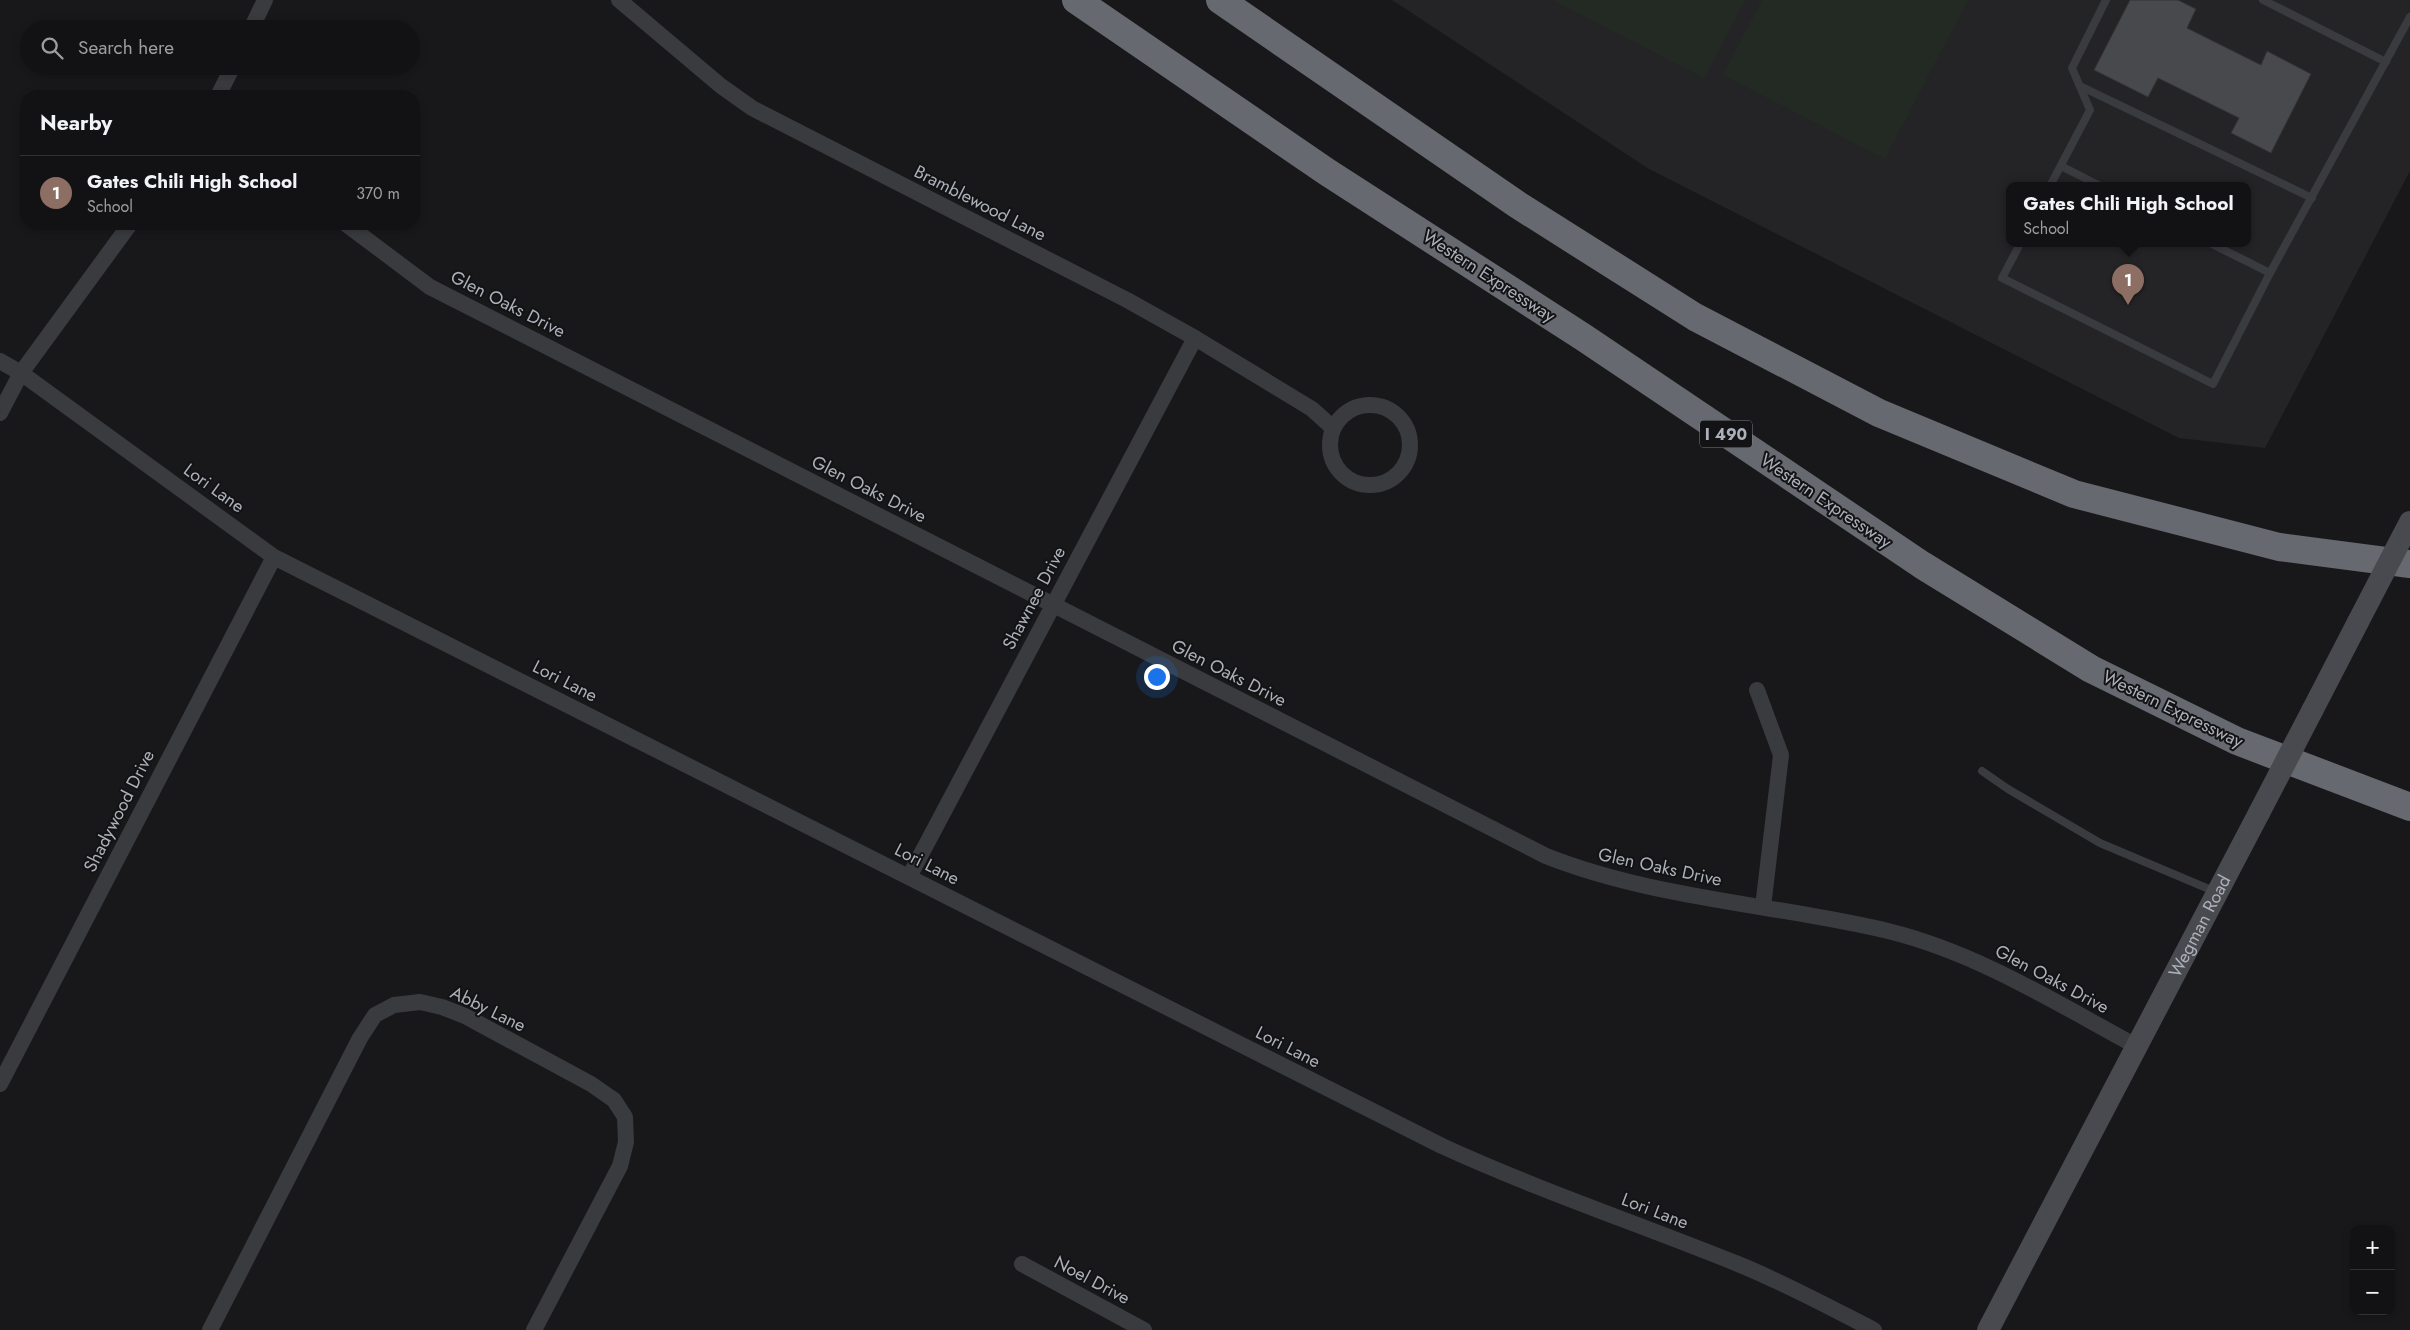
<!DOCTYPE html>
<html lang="en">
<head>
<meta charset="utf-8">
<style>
	body { margin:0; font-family:Jost,sans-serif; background:#1f2022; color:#f1f3f6 }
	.controls { position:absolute; right:15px; bottom:15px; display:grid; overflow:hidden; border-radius:10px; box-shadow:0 2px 8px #0003 }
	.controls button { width:45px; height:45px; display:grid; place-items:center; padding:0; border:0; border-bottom:1px solid #313234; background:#121214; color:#f1f3f6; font:25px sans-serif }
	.you { position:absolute; left:1156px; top:676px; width:18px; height:18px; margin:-12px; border:4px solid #fff; border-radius:50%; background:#1a73e8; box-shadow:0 0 0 8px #1a73e833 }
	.badge { display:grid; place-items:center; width:32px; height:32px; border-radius:50%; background:#e4ae47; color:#fff; font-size:16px; font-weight:700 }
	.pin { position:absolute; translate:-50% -41px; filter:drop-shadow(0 1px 2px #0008) }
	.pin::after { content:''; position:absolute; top:26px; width:18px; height:15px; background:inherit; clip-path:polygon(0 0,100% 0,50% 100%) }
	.popup { position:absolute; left:2006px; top:182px; width:245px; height:65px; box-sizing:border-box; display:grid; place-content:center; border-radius:10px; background:#121214; filter:drop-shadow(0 1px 4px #0005); font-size:16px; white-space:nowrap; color:#9c9ea0 }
	.popup b { font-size:19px; color:#f1f3f6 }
	.popup::after { content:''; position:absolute; left:50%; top:100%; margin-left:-10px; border:10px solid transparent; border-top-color:#121214 }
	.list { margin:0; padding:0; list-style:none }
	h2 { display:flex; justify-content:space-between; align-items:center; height:65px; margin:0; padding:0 20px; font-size:21px }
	h2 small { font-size:16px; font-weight:400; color:#9c9ea0 }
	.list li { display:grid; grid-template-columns:32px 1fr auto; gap:15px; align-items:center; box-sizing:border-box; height:75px; padding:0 20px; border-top:1px solid #313234 }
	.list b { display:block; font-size:19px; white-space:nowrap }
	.list p { margin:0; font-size:16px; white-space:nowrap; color:#9c9ea0 }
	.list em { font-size:16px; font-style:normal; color:#9c9ea0 }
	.icon { flex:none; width:28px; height:28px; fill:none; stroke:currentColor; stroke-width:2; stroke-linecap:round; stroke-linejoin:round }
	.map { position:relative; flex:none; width:2410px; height:1330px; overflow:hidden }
	.search { position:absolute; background:#121214; box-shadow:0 2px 8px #0003; left:20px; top:20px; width:400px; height:55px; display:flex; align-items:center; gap:12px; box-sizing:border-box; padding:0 18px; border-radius:28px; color:#9c9ea0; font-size:19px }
	.panel { position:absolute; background:#121214; box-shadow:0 2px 8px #0003; left:20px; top:90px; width:400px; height:140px; border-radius:20px }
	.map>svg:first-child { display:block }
	.built { fill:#242427; fill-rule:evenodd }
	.green { fill:#232a24 }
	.building { fill:#48494d; stroke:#333336 }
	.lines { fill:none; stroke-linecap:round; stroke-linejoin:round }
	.lane { stroke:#3a3b3f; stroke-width:8 }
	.street { stroke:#3a3b3f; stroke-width:16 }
	.secondary { stroke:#484a4f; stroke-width:22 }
	.highway { stroke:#666970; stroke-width:28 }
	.secondary-bridge { stroke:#484a4f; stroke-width:22 }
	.labels { text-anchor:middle; stroke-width:4; stroke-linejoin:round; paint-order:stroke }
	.shield { fill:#131315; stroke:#7e8188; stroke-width:1 }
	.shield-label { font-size:16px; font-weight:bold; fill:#acb0b9 }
	.street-label { font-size:18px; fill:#acb0b9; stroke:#131315 }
</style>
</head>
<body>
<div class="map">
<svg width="2410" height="1330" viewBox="0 0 2410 1330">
	<rect width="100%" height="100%" fill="#18181a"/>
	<path class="built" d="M1392,0H2410V171L2265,448L2179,438L1649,169ZM2009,186H2247V244H2009Z"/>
	<g class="green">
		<path d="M1553,0H1745L1704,78Z"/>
		<path d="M1762,0H1968L1885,159L1723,75Z"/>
	</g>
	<path class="building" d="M2130,0H2178L2196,9L2187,28L2261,65L2267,51L2311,74L2271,153L2231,133L2239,118L2158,78L2148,97L2094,70Z"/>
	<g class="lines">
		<g class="lane">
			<path d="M2263,0L2386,62"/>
			<path d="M2080,86L2312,198"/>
			<path d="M2061,166L2100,186"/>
			<path d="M2050,186L2090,110L2072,68L2106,0"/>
			<path d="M2020,244L2002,278L2213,384L2270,273L2410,17"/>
			<path d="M2212,244L2270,273"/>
			<path d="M1982,771L2008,789L2100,843L2216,892"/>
		</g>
		<g class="street">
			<path d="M619,0L721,86L752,108L1127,300L1195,338L1312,409L1333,428"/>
			<path d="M251,29L265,0"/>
			<path d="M218,96L233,66"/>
			<path d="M346,224L430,287L1546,856C1655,899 1774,904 1888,931C1978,953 2058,1004 2138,1047"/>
			<path d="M0,361L21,373L274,557L1442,1146C1538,1190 1639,1224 1738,1264C1785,1283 1829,1307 1874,1330"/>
			<circle cx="1370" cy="445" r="40"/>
			<path d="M0,413L21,373L130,224"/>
			<path d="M1757,690L1781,755L1763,907"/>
			<path d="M909,877L1195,338"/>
			<path d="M0,1084L274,557"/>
			<path d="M1022,1264L1144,1330"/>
			<path d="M210,1330L360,1038L375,1015L394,1005L420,1002L442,1007L465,1016L591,1084L614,1100L625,1117L626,1142L620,1166L534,1330"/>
		</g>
		<g class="secondary">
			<path d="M2312,711L2358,622"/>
			<path id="s1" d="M1988,1330L2259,813"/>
		</g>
		<g class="highway">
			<path d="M1076,0L1327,172L1583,337L1922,565L2091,669L2237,741L2410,807"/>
			<path d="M1220,0L1518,205L1695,317L1879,413L2074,494L2279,547L2410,564"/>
		</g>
		<g class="secondary-bridge">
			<path d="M2358,622L2410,522"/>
			<path d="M2259,813L2312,711"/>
		</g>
	</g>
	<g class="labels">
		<rect class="shield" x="1700" y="420.5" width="52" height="27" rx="4"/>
		<g class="shield-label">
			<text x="1726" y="440">I 490</text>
		</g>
		<g class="street-label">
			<text transform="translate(980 203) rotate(27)" y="6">Bramblewood Lane</text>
			<text transform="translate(1489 276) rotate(33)" y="6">Western Expressway</text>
			<text transform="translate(508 304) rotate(27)" y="6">Glen Oaks Drive</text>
			<text transform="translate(214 488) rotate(36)" y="6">Lori Lane</text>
			<text transform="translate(869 489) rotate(27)" y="6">Glen Oaks Drive</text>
			<text transform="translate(1826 501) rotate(34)" y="6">Western Expressway</text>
			<text transform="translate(1034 598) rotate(-62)" y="6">Shawnee Drive</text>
			<text transform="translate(1229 673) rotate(27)" y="6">Glen Oaks Drive</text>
			<text transform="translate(565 681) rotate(27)" y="6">Lori Lane</text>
			<text transform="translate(2173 709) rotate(26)" y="6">Western Expressway</text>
			<text transform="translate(119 811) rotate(-63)" y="6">Shadywood Drive</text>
			<text transform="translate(927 864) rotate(27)" y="6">Lori Lane</text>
			<text transform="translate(1660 867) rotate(12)" y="6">Glen Oaks Drive</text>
			<text dy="6" stroke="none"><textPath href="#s1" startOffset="456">Wegman Road</textPath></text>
			<text transform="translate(2052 979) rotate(28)" y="6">Glen Oaks Drive</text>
			<text transform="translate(488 1009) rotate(26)" y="6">Abby Lane</text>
			<text transform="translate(1288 1047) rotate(27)" y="6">Lori Lane</text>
			<text transform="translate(1655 1211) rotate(21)" y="6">Lori Lane</text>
			<text transform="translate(1092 1280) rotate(28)" y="6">Noel Drive</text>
		</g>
	</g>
</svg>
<div class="controls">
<button>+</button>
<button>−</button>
</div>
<div class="you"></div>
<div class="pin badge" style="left:2128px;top:305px;background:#8d6e63">1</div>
<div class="popup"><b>Gates Chili High School</b>School</div>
<div class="search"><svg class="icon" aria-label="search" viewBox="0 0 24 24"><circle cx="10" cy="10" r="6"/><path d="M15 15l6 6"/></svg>Search here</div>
<section class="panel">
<h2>Nearby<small></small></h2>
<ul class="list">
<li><span class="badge" style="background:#8d6e63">1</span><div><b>Gates Chili High School</b><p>School</p></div><em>370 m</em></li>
</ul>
</section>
</div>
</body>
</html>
